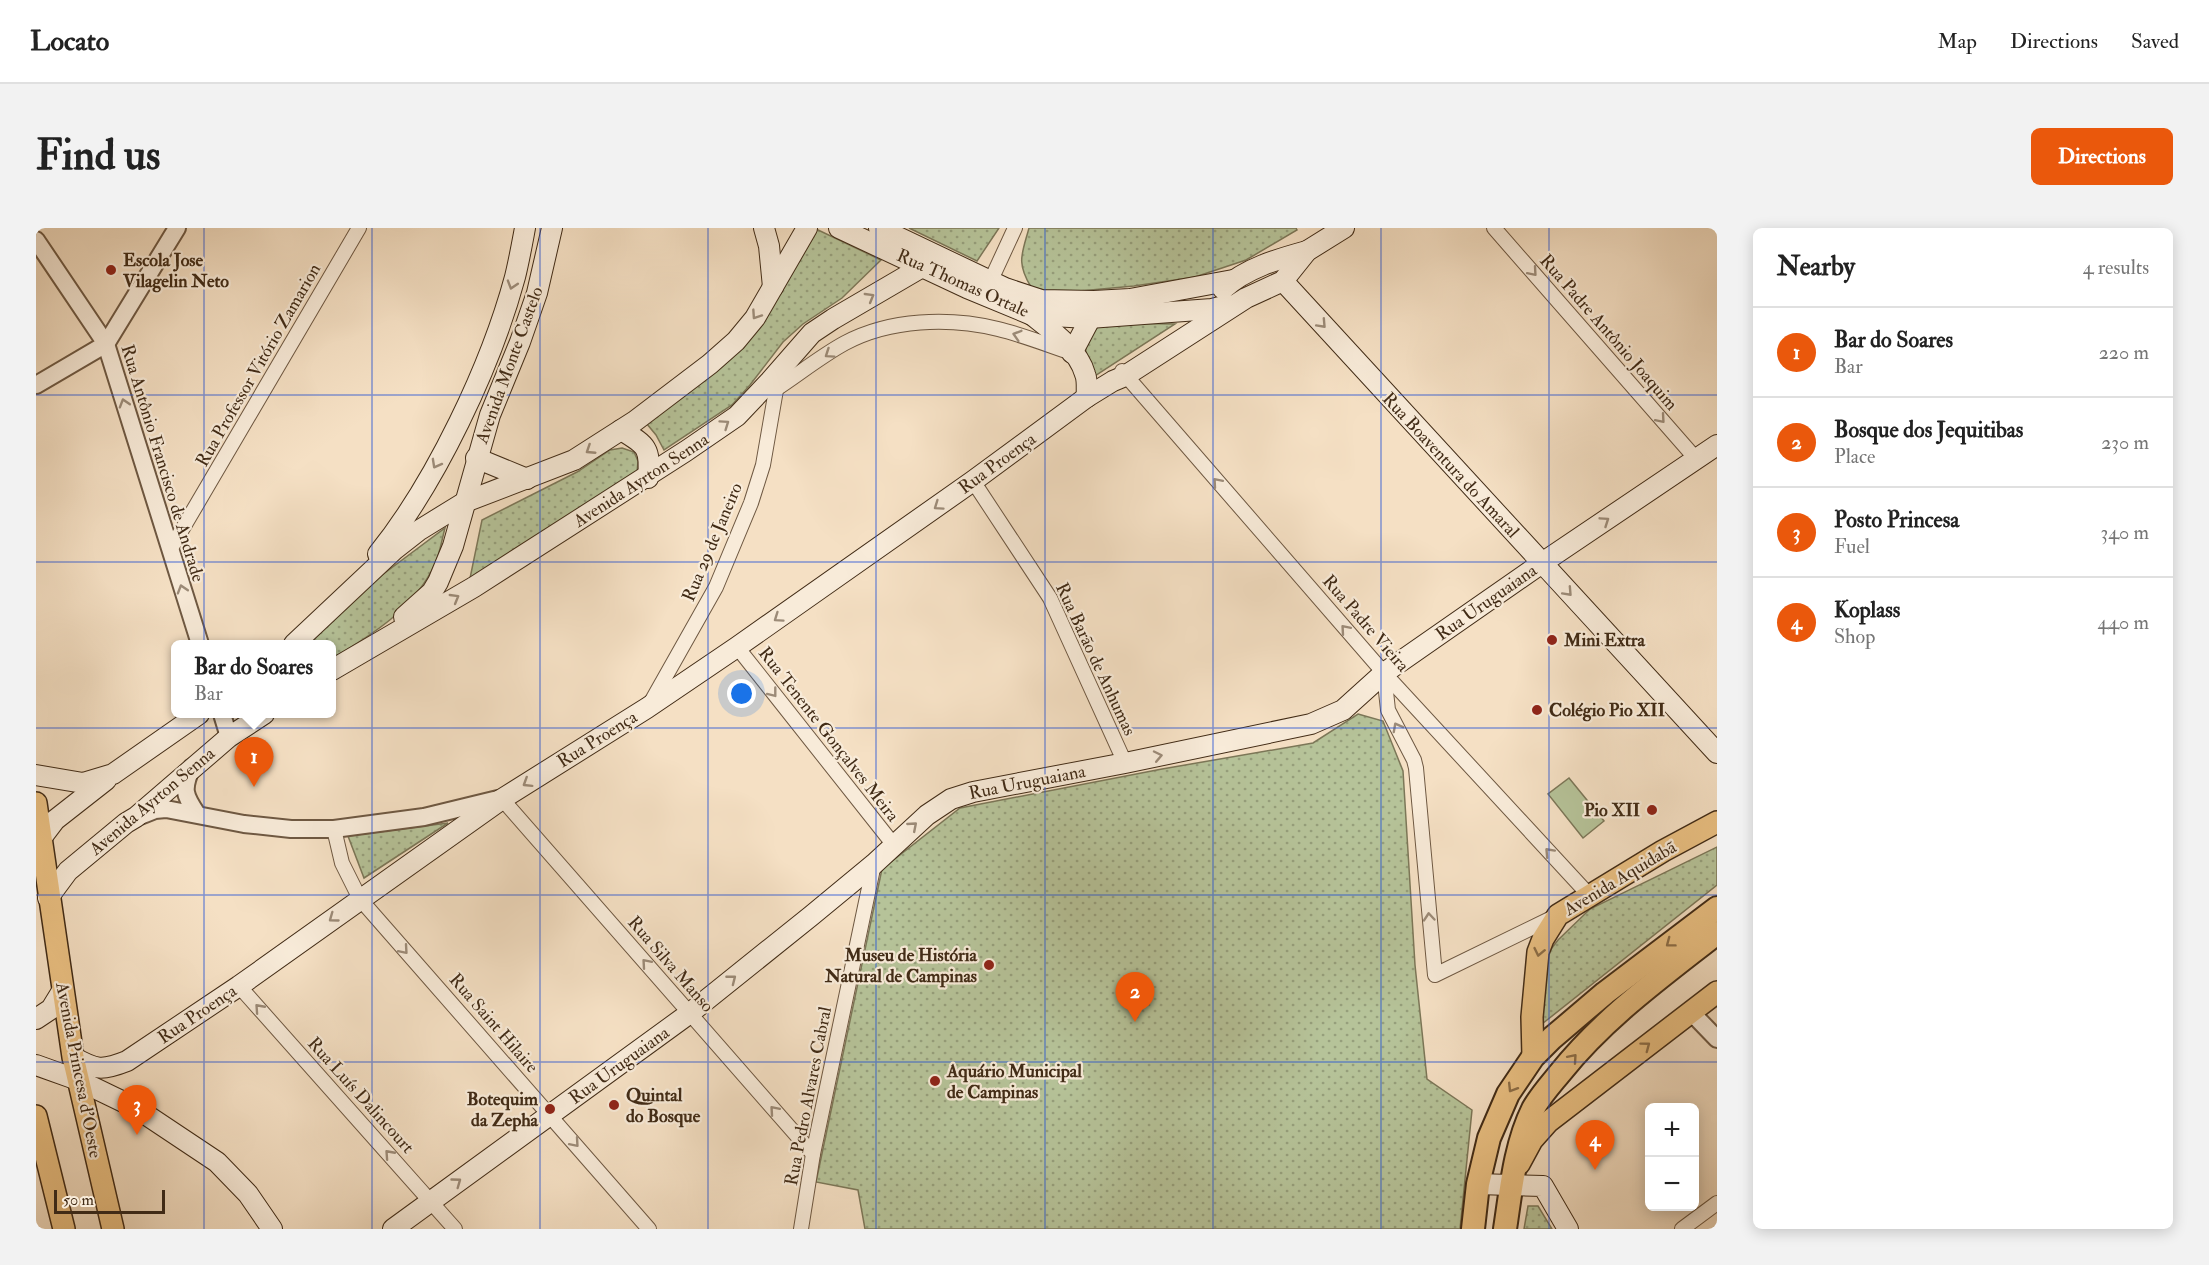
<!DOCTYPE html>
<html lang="en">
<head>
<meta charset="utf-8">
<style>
	body { margin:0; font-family:"IM FELL Double Pica",serif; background:#f2f2f2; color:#222 }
	.controls { position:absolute; right:18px; bottom:18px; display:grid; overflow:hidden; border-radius:9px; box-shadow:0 3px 15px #0003 }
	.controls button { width:54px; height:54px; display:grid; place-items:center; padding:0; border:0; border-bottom:2px solid #e0e0e0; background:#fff; color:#222; font:30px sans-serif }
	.scale { position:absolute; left:18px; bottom:15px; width:111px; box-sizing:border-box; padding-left:6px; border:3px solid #412b16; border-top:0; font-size:16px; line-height:21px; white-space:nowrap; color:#412b16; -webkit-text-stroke:4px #f8ebd9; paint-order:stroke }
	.you { position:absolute; left:706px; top:466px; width:21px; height:21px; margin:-15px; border:4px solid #fff; border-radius:50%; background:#1a73e8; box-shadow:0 0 0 9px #1a73e833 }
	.badge { display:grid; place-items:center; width:39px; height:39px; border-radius:50%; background:#ea580c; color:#fff; font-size:20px; font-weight:700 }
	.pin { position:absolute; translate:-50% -50px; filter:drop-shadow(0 2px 3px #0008) }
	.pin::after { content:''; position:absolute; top:32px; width:21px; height:18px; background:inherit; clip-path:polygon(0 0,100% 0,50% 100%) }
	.popup { position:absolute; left:135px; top:412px; width:165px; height:78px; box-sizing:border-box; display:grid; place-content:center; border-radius:9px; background:#fff; filter:drop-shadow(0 2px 4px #0005); font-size:20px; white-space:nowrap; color:#767676 }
	.popup b { font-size:22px; color:#222 }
	.popup::after { content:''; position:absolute; left:50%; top:100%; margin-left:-12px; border:12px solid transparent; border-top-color:#fff }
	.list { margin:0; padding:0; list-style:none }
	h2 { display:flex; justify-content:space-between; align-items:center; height:78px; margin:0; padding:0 24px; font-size:26px }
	h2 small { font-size:20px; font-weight:400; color:#767676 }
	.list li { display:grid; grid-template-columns:39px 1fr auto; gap:18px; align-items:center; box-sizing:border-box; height:90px; padding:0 24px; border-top:2px solid #e0e0e0 }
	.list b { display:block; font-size:22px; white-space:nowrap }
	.list p { margin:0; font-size:20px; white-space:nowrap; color:#767676 }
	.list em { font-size:20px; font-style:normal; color:#767676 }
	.map { position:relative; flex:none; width:1681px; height:1001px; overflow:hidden; border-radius:9px }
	header { display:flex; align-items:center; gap:36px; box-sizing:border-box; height:84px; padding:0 30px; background:#fff; border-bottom:2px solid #e0e0e0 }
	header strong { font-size:28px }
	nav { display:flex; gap:33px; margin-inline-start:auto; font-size:21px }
	.intro { display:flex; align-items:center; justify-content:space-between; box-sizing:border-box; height:144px; padding:0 36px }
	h1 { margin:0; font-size:42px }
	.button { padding:15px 27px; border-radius:9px; background:#ea580c; color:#fff; font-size:21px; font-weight:700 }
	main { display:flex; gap:36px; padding:0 36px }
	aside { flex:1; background:#fff; border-radius:9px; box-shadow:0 3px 15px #0003 }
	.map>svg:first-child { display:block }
	.green { fill:url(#green-dots); stroke:#7c7758; stroke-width:1.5 }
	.pitch { fill:#b6c399; stroke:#7c7758; stroke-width:1.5 }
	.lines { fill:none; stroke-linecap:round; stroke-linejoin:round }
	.minor-casing { stroke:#6e5842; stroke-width:16 }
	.tertiary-casing { stroke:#6e5842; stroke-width:20 }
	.secondary-casing { stroke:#412b16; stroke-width:22 }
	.primary-casing { stroke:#412b16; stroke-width:24 }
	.trunk-casing { stroke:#412b16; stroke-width:26 }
	.minor { stroke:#f8ebd9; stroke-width:14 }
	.tertiary { stroke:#f8ebd9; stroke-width:16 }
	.secondary { stroke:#f8ebd9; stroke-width:20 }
	.primary { stroke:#eac082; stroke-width:21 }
	.trunk { stroke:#eac082; stroke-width:22 }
	.oneway { stroke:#9c8b78 }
	.oneway2 { stroke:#8d6e47 }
	.grid { fill:none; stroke:#1d4ed8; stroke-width:1.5; stroke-opacity:0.55 }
	.poi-dot { fill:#8f2418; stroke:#f8ebd9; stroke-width:2 }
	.labels { text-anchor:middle; stroke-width:4.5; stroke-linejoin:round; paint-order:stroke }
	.poi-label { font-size:18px; font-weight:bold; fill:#412b16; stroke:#f8ebd9; text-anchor:start }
	.street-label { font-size:18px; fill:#412b16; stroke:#f8ebd9 }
</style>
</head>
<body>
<header>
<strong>Locato</strong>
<nav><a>Map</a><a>Directions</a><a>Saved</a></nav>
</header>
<div class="intro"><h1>Find us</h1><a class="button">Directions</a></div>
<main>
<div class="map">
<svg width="1681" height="1001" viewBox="0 0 1681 1001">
	<defs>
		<pattern id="green-dots" width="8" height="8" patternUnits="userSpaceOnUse" patternTransform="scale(1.5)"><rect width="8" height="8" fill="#b6c399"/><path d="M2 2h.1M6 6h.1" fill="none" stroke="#969f7c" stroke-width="1.8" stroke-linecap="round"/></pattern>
	</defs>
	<rect width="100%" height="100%" fill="#f5e0c4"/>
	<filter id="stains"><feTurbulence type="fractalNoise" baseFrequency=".00333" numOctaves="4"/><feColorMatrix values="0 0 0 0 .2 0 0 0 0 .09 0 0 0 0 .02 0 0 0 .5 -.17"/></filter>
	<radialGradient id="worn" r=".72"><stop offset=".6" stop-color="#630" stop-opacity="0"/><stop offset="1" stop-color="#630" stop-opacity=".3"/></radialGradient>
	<g class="green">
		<path d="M778,0L845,32L806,70L767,96L747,114L714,157L696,177L628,222L620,207L611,196L682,140Z"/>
		<path d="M873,0H963L941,33Z"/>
		<path d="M993,0H1260L1261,2L1210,32L1159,49L1098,58L1022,65L995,59C980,34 986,26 993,0Z"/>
		<path d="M1074,95L1139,96L1059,148L1050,126L1049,110L1060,98Z"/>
		<path d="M586,220L598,224L602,233L601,244L433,355L446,292L541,244L574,222Z"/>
		<path d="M409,300C406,311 404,325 399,336C378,381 337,406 296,431V416H269L338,353Z"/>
		<path d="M1322,486L1347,493L1367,543L1379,737L1391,851L1436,882L1424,1001H829L822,962L780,954L846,641L924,580L1126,541L1277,515Z"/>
		<path d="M412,595L328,650L312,608Z"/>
		<path d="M1681,619V657L1506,796L1509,729L1522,712L1554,681Z"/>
		<path d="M1492,978H1502L1516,1001H1488Z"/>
	</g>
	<path class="pitch" d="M1533,550L1568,593L1547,610L1512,566Z"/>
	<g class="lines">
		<g class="minor-casing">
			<g id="minor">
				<path d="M1458,0L1661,232"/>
				<path d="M946,55L955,52L979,0"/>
				<path d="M1086,143L1348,445L1553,667"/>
				<path d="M740,161C763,146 785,128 809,115C854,91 913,89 962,101C987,107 1012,117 1036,125"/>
				<path d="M937,253L1014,370L1089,535"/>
				<path d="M134,322L323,0"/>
				<path d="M701,419L857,616"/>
				<path d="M1348,445L1352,482L1378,532L1380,540L1399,747L1520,688"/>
				<path d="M614,476L680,359L715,275L727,237L740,162L734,153"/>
				<path d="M466,571L777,926"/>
				<path d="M298,601L306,635L324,671L613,1001"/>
				<path d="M203,758L419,1001"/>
				<path d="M765,1001L777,926L838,636"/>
				<path d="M1646,1001L1681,975"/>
			</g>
		</g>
		<g class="tertiary-casing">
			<g id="tertiary">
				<path d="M0,12L70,116L164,416"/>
				<path d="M0,157L70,116L141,0"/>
				<path d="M186,486L193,509"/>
				<path d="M156,539C146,561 148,567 161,586"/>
				<path d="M104,588L119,582L130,581L208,596L255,601H298L388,589L462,571"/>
				<path d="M1655,784L1681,811"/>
			</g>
		</g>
		<g class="secondary-casing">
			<g id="secondary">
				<path d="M728,0L733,18L737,59"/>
				<path d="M803,0L931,60L996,87L1053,90L1176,81L1192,77"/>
				<path d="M843,0L969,60L1005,72L1058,73L1094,71L1197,52"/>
				<path d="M1247,53L1681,525"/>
				<path d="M1187,61C1210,40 1242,31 1271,23"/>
				<path d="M996,87C1015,102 1042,121 1049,146C1052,153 1050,162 1051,169"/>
				<path d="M1036,125L1055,89"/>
				<path d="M585,202C610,217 615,219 612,250"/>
				<path d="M440,230L491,251"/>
				<path d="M342,326C400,254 455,138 479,49C483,33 486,16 489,0"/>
				<path d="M368,389L396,364L402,354L417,318L454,187L484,114L501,65L516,0"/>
				<path d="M258,416L359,321L382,303L429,274L538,232L599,193L674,136L700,113L719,90L771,0"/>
				<path d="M296,442L438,359L650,223L701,188L734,153L776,105L797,91L886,39"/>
				<path d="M0,547L47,555L77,546L163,486"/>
				<path d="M0,617L19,592L70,552"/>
				<path d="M12,670L32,643L90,595L100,589L193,509L228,486"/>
				<path d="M0,791L15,781L26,763"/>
				<path d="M37,829C60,842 66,843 91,833L203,758L466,571L611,480L701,419L937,253L1051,169L1077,153L1089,148L1210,70L1247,53L1271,23L1308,0"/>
				<path d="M0,837L42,852L100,880L181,934L212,966L236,1001"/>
				<path d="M1442,956L1507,958L1532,1001"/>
				<path d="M357,1001L654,785L775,688L838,636L891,587L915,571L937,564L1089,535L1275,496L1307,482L1348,445L1506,335L1681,217"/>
			</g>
		</g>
		<g class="primary-casing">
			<g id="primary">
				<path d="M0,575L37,829L77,1001"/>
				<path d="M1497,829L1496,789L1502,724L1507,711L1522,687L1627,623L1681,594"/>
				<path d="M0,888L28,1001"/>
				<path d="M1483,936L1496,912L1512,894L1681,764"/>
			</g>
		</g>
		<g class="trunk-casing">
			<g id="trunk">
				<path d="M1437,1001L1442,956L1453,910L1472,866L1497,829L1516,810L1569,765L1681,680"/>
				<path d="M1469,1001C1475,962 1479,917 1497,881C1504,868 1515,856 1524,845C1569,789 1625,749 1681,705"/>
			</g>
		</g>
		<use href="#minor" class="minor"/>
		<use href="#tertiary" class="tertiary"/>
		<use href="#secondary" class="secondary"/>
		<use href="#primary" class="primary"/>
		<use href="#trunk" class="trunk"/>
	</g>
	<defs><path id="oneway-chevron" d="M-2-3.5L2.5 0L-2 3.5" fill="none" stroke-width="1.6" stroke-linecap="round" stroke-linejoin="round" transform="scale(1.5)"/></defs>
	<g class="oneway">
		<use href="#oneway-chevron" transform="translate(1497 44) rotate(49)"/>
		<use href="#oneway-chevron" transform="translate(476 57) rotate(107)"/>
		<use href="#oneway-chevron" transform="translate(834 69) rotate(-30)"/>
		<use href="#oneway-chevron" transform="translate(720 87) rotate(124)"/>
		<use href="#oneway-chevron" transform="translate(1286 96) rotate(47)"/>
		<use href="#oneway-chevron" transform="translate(981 107) rotate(-163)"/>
		<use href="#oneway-chevron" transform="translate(793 126) rotate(146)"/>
		<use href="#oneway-chevron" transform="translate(88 175) rotate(-107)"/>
		<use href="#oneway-chevron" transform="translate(1625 191) rotate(49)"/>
		<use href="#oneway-chevron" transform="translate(689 196) rotate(-35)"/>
		<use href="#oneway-chevron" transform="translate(554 222) rotate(147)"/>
		<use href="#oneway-chevron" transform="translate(400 236) rotate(119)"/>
		<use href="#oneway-chevron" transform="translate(1181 254) rotate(-131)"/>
		<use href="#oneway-chevron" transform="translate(902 278) rotate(145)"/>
		<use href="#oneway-chevron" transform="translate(1569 293) rotate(-34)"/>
		<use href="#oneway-chevron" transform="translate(146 361) rotate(-107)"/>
		<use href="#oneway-chevron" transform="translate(1532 364) rotate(47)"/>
		<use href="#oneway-chevron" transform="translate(419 370) rotate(-30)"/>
		<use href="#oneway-chevron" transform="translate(742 390) rotate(145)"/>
		<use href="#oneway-chevron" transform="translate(1309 401) rotate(-131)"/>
		<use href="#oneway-chevron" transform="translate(737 465) rotate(52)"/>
		<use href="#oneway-chevron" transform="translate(1361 499) rotate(-118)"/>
		<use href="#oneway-chevron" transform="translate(1122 528) rotate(-12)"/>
		<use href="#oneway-chevron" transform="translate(491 555) rotate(148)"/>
		<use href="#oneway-chevron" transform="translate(877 598) rotate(-41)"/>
		<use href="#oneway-chevron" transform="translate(1513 624) rotate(-133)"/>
		<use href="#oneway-chevron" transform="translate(1393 689) rotate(-95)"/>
		<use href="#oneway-chevron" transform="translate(297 690) rotate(144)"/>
		<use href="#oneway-chevron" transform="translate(368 722) rotate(49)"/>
		<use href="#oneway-chevron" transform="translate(610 735) rotate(-131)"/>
		<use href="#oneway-chevron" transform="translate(696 751) rotate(-38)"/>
		<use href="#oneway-chevron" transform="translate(223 780) rotate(-132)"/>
		<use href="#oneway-chevron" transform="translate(738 882) rotate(-131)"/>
		<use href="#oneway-chevron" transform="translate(539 915) rotate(49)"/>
		<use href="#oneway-chevron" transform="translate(353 926) rotate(-132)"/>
		<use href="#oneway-chevron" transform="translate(421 954) rotate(-36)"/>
	</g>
	<g class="oneway2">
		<use href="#oneway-chevron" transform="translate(1634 715) rotate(143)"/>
		<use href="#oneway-chevron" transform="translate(1503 724) rotate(102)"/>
		<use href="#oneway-chevron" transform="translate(1610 818) rotate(-37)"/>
		<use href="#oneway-chevron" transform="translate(1537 830) rotate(-49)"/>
		<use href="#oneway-chevron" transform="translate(1476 860) rotate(122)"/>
	</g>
	<path class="grid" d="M168,0V1001M336,0V1001M504,0V1001M672,0V1001M840,0V1001M1009,0V1001M1177,0V1001M1345,0V1001M1513,0V1001M0,167H1681M0,334H1681M0,500H1681M0,667H1681M0,834H1681"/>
	<g class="poi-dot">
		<circle cx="75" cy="42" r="6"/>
		<circle cx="1516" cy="412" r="6"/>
		<circle cx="1501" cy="482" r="6"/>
		<circle cx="1616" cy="582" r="6"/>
		<circle cx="953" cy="737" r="6"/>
		<circle cx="899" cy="853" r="6"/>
		<circle cx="578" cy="877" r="6"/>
		<circle cx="514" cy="881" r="6"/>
	</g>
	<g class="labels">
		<g class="poi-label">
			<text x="87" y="38">Escola Jose<tspan x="87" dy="21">Vilagelin Neto</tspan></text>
			<text x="1528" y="418">Mini Extra</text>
			<text x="1513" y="488">Colégio Pio XII</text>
			<text x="1604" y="588" text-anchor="end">Pio XII</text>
			<text x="941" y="733" text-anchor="end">Museu de História<tspan x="941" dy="21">Natural de Campinas</tspan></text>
			<text x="911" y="849">Aquário Municipal<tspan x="911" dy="21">de Campinas</tspan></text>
			<text x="590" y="873">Quintal<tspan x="590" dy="21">do Bosque</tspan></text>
			<text x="502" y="877" text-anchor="end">Botequim<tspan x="502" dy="21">da Zepha</tspan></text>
		</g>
		<g class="street-label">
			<text transform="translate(927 55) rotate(24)" y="6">Rua Thomas Ortale</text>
			<text transform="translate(1573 104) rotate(49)" y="6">Rua Padre Antônio Joaquim</text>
			<text transform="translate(222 137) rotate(-60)" y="6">Rua Professor Vitório Zamarion</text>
			<text transform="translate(473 137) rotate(-70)" y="6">Avenida Monte Castelo</text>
			<text transform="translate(127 235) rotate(73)" y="6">Rua Antônio Francisco de Andrade</text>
			<text transform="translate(961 235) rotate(-36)" y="6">Rua Proença</text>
			<text transform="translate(1415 237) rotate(47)" y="6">Rua Boaventura do Amaral</text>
			<text transform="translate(605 252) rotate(-33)" y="6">Avenida Ayrton Senna</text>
			<text transform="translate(676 314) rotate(-67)" y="6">Rua 29 de Janeiro</text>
			<text transform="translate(1450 374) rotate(-35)" y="6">Rua Uruguaiana</text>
			<text transform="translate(1330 395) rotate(49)" y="6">Rua Padre Vieira</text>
			<text transform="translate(1060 431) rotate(65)" y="6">Rua Barão de Anhumas</text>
			<text transform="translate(793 506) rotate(52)" y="6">Rua Tenente Gonçalves Meira</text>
			<text transform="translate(561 511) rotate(-32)" y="6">Rua Proença</text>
			<text transform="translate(991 554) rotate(-11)" y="6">Rua Uruguaiana</text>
			<text transform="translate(116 573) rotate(-40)" y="6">Avenida Ayrton Senna</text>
			<text transform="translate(1584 650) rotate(-31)" y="6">Avenida Aquidabã</text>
			<text transform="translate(635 736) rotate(49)" y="6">Rua Silva Manso</text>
			<text transform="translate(161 786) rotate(-34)" y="6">Rua Proença</text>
			<text transform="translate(458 795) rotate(49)" y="6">Rua Saint Hilaire</text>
			<text transform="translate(583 837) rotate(-36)" y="6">Rua Uruguaiana</text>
			<text transform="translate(43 842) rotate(79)" y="6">Avenida Princesa d'Oeste</text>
			<text transform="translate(325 867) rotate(48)" y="6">Rua Luís Dalincourt</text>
			<text transform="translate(772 868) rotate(-79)" y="6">Rua Pedro Alvares Cabral</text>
		</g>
	</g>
	<rect width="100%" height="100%" filter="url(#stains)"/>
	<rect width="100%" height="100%" fill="url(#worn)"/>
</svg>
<div class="controls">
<button>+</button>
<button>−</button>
</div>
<div class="scale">50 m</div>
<div class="you"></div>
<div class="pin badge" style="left:218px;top:559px">1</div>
<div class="popup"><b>Bar do Soares</b>Bar</div>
<div class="pin badge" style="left:1099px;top:794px">2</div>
<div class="pin badge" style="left:101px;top:907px">3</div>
<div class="pin badge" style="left:1559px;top:942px">4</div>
</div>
<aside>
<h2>Nearby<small>4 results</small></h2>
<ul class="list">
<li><span class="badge">1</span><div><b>Bar do Soares</b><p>Bar</p></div><em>220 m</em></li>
<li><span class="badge">2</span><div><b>Bosque dos Jequitibas</b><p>Place</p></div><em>230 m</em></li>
<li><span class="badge">3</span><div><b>Posto Princesa</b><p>Fuel</p></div><em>340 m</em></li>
<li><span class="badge">4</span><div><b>Koplass</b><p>Shop</p></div><em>440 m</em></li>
</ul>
</aside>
</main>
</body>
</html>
